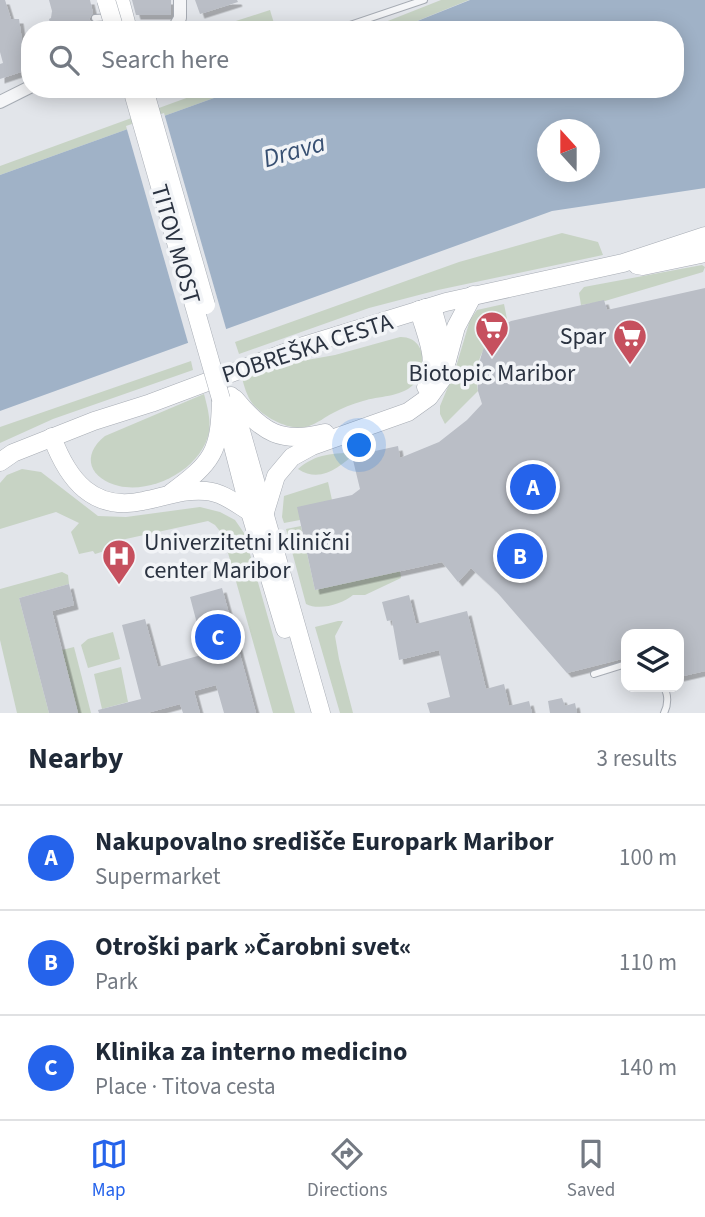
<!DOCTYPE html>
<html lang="en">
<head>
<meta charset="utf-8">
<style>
	body { margin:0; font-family:"Source Sans 3",sans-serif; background:#f6f6f7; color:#1f2937 }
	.controls { position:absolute; right:21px; bottom:21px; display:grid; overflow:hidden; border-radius:14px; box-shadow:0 4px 18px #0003 }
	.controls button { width:63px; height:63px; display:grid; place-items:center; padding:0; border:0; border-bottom:2px solid #e0e1e3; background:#fff; color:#1f2937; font:35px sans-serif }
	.compass { position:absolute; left:537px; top:119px; width:63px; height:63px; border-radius:50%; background:#fff; box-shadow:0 4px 18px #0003; rotate:339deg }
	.you { position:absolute; left:360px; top:446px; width:24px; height:24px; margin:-18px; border:5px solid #fff; border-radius:50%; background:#1a73e8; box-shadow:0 0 0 10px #1a73e833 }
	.badge { display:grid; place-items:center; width:46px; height:46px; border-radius:50%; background:#2563eb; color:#fff; font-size:23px; font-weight:700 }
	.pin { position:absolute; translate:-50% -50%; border:4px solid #fff; box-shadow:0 2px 7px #0006 }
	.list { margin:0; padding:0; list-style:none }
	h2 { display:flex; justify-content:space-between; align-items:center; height:91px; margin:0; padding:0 28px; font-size:30px }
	h2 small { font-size:23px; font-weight:400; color:#747a83 }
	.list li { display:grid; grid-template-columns:46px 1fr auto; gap:21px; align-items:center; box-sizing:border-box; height:105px; padding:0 28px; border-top:2px solid #e0e1e3 }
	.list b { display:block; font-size:26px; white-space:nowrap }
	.list p { margin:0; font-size:23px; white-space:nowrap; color:#747a83 }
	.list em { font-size:23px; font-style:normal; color:#747a83 }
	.icon { flex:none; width:38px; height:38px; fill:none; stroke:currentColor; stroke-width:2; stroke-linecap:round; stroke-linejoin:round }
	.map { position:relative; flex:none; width:705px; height:713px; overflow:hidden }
	.search { position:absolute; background:#fff; box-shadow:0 4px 18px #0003; left:21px; right:21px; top:21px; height:77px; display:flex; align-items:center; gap:18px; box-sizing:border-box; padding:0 24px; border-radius:28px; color:#747a83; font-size:26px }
	.sheet { height:406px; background:#fff }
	nav { display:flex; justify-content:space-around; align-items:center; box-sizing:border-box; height:98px; border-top:2px solid #e0e1e3; background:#fff; font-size:19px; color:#747a83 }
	nav a { display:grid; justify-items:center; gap:4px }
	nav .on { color:#2563eb }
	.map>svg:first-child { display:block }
	.green { fill:#c7d3c4 }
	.water { fill:#a0b2c7; fill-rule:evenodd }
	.pier { fill:#e2e5ea }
	.building { fill:#babec6; filter:url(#shadow) }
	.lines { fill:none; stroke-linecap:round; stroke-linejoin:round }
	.lane-casing { stroke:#a7acb4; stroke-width:8 }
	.street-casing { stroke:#a7acb4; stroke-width:14 }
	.secondary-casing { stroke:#a7acb4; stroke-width:19 }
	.lane { stroke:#f5f6f8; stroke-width:6 }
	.street { stroke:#f5f6f8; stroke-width:12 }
	.secondary { stroke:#fff; stroke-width:18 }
	.secondary-bridge-casing { stroke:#a7acb4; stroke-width:19; stroke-linecap:butt }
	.secondary-bridge { stroke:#fff; stroke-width:18 }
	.labels { text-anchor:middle; stroke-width:7; stroke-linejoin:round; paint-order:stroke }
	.street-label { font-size:24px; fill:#2b3341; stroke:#f2f4f7 }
	.poi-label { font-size:24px; fill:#2b3341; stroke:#f2f4f7; text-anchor:end }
	.water-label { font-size:26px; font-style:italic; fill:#385072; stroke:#f2f4f7 }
</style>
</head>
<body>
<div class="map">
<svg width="705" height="713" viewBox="0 0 705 713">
	<defs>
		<filter id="shadow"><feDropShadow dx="4.5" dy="4.5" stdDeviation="0" flood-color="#0004"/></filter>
	</defs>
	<rect width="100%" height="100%" fill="#e2e5ea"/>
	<g class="green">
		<path d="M441,0H469L395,30H365Z"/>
		<path d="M270,10L276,30H208Z"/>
		<path d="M211,89H239L0,175V166Z"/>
		<path d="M562,233L598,242L603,255L438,290L369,308L239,354L235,342L459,262Z"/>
		<path d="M702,265L705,267L703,272L605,301L581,305L579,293L584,287Z"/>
		<path d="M504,304L508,324C484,342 473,360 478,391L445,424L440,414V406L455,370L470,320L477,310Z"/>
		<path d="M400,337C426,336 429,370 413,385C401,397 378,396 363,401C352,404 342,408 333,413C325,417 318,423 309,426C291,433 263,417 252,403C247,396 244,386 242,378L279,365L335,355Z"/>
		<path d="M191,361L193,370L53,419L0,443V427Z"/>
		<path d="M204,394C207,405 211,420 209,432C202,468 154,494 119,486C90,479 80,456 105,436Z"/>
		<path d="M357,452C339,467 321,484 298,469C316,453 334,454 357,452Z"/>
		<path d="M22,469L41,472L98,516L126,517L200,507L220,512L235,520L244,533L295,713H273L223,535L215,525L208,521L112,542L111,549L95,554L93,551L79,554L71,532L79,523L56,512L0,529V483L7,475Z"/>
		<path d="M328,482L332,500L300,520L284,523L282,517L284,496Z"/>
		<path d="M301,526L315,590L400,571L401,578L365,595H353C343,604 319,611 306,604L286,529Z"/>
		<path d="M62,572L68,575L69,584L19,598L49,713H17L0,640V589Z"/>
		<path d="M338,621H343L335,636L339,659L353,713H340L315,627Z"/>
		<path d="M113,632L120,659L88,668L81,645L88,639Z"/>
		<path d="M74,647L91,713H78L62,650Z"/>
		<path d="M121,667L128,702L102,709L94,674Z"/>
	</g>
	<path class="water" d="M470,0H705V188L552,211L0,411V175L239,89H675V30H395ZM548,130H590V172H548Z"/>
	<path class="pier" d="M164,113L227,332L189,346L126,126Z"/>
	<g class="building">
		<path d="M0,0H5L11,19H19L23,47L30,45V69L0,79V64L3,63L0,52Z"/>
		<path d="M49,0H90L93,13L89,19L92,23L97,24L98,30H52L49,19L51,18L52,11Z"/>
		<path d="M132,0H171V15H136Z"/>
		<path d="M195,0H237L238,2L200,14Z"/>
		<path d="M705,288V671L679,677V634H626V658L567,673L496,591L471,568L458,582L442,562L315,590L297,507L352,495L360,489L352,456L398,446L400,458L439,442L467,420L482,404L478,391L477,370L483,350L491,336L488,333L511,321L604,300L607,310Z"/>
		<path d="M69,584L74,605L52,611L78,713H49L19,598Z"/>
		<path d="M222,588L256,713H224L216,685L194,691L200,713H183L180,704L147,713H99L98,710L141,699L122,625L145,619L158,667L205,654L190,597Z"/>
		<path d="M409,595L416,624L467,611L486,689L504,684L509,706L529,701L532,713H430L427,703L450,697L439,650L399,660L392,620L387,621L382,602Z"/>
		<path d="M562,698L565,706L575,703L577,713H550L548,701Z"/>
	</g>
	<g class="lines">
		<g class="lane-casing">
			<g id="lane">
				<path d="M95,18L111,17"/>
				<path d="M335,30L424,0"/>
				<path d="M594,674L626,664"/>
				<path d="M663,687C669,694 668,705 664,713"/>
			</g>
		</g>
		<g class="street-casing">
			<g id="street">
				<path d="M173,30L180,18V0"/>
				<path d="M0,102L30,87"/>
			</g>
		</g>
		<g class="secondary-casing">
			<g id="secondary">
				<path d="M120,0L128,30"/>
				<path d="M637,265L643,266L705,253"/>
				<path d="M425,308L434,314L447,360"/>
				<path d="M419,310C427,339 439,359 426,387"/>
				<path d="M231,396L321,713"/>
				<path d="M235,399C263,433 281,444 325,433"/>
				<path d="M228,427L250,512L285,629"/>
				<path d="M52,437C68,480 93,512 143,501C165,497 182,489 206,491C222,492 237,504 250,512"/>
				<path d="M0,462L13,453L94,421L151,403L303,346L446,302L623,263L705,236"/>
				<path d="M171,493C213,462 220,452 221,399"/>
				<path d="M265,512L276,476L292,457L312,446L408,412L429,397L442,379L456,327L473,295"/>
			</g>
		</g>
		<use href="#lane" class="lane"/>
		<use href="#street" class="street"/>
		<use href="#secondary" class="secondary"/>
		<g class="secondary-bridge-casing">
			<g id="secondary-bridge">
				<path d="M106,0L115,30"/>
				<path d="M132,89L221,399"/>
				<path d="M144,89L206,305"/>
			</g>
		</g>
		<use href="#secondary-bridge" class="secondary-bridge"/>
	</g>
	<defs>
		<g id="supermarket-pin" transform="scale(1.75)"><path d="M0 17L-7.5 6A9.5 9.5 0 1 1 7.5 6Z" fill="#c6505e" stroke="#f2f4f7"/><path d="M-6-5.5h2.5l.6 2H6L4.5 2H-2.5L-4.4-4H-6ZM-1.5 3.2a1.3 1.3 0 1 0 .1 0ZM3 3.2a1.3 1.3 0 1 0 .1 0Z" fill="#fff"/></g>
		<g id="hospital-pin" transform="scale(1.75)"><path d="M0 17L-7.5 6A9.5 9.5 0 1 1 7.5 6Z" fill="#c6505e" stroke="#f2f4f7"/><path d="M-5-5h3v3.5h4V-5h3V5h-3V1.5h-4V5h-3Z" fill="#fff"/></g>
	</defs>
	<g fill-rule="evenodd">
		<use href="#supermarket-pin" x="492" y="328"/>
		<use href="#supermarket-pin" x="630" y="336"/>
		<use href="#hospital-pin" x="119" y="556"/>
	</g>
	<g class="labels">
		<g class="street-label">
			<text transform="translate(176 244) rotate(74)" y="8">TITOV MOST</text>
			<text transform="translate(307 348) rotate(-18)" y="8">POBREŠKA CESTA</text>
		</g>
		<g class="poi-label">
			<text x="606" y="344">Spar</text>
			<text x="492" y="381" text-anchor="middle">Biotopic Maribor</text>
			<text x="144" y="550" text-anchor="start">Univerzitetni klinični<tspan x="144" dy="28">center Maribor</tspan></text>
		</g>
		<g class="water-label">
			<text transform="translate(294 150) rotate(-16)" y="9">Drava</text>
		</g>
	</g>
</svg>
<div class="controls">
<button><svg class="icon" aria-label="layers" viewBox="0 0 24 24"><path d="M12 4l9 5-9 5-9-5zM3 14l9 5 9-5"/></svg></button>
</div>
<svg class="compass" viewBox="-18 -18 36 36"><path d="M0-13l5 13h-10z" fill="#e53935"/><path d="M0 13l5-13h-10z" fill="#747a83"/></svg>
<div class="you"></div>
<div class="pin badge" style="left:533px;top:487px">A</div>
<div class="pin badge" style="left:520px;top:556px">B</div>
<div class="pin badge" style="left:218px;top:637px">C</div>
<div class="search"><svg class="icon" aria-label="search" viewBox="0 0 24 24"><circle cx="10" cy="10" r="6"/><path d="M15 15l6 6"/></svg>Search here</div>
</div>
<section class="sheet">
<h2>Nearby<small>3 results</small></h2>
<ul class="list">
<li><span class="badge">A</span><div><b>Nakupovalno središče Europark Maribor</b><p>Supermarket</p></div><em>100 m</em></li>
<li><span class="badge">B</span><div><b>Otroški park »Čarobni svet«</b><p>Park</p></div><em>110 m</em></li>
<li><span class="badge">C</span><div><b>Klinika za interno medicino</b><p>Place · Titova cesta</p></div><em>140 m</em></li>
</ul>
</section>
<nav>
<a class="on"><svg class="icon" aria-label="map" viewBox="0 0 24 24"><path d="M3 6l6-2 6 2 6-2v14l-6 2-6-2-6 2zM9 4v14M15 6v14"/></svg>Map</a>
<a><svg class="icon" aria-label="directions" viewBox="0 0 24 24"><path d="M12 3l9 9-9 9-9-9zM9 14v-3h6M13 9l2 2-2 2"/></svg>Directions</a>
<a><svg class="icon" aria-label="saved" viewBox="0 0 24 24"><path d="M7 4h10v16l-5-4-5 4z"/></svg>Saved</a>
</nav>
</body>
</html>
